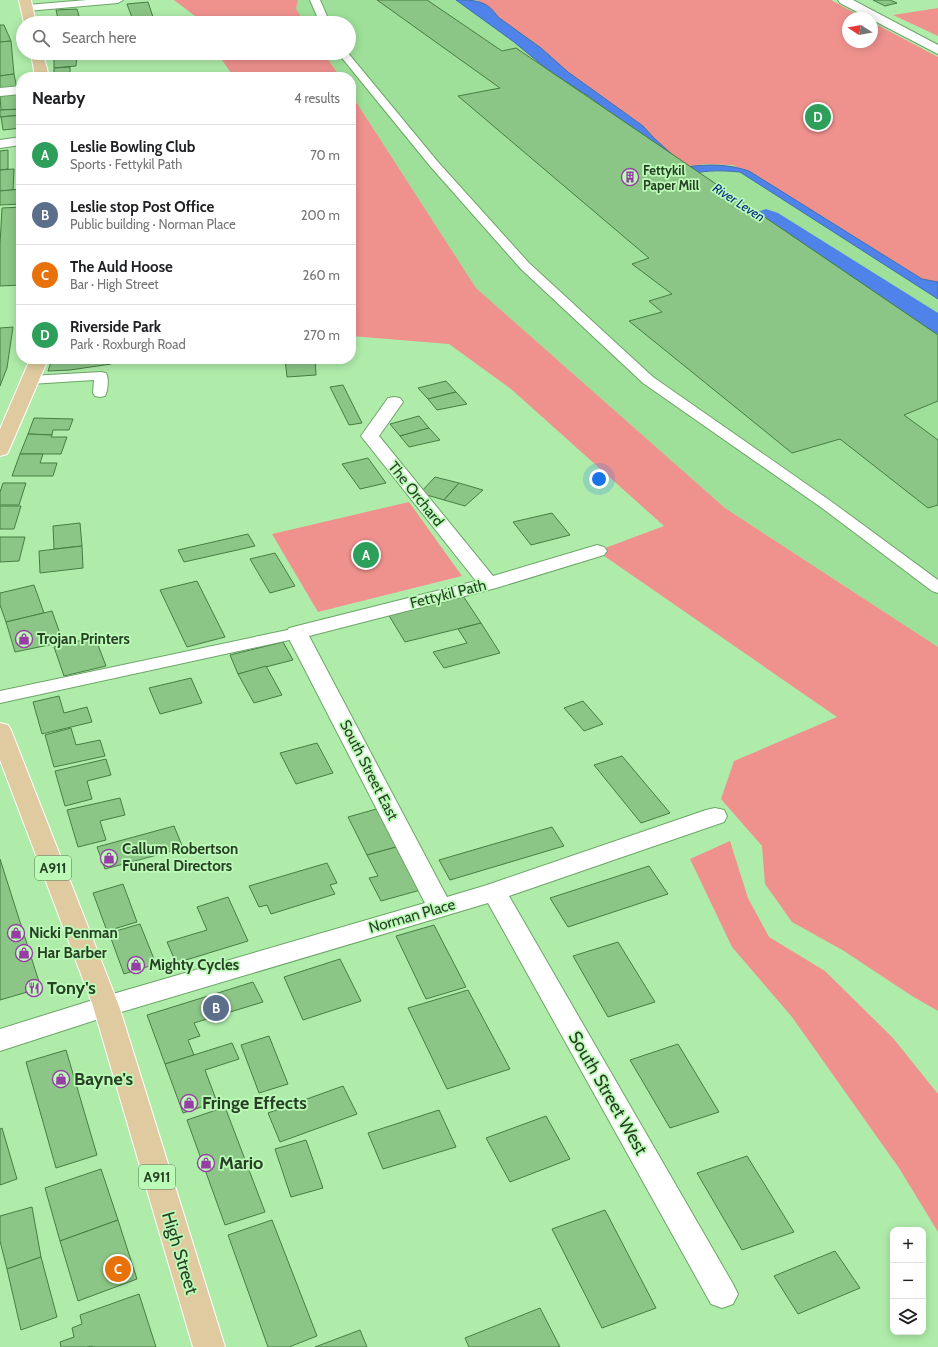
<!DOCTYPE html>
<html lang="en">
<head>
<meta charset="utf-8">
<style>
	body { margin:0; font-family:Cabin,sans-serif; background:#f6f6f6; color:#202124 }
	.controls { position:absolute; right:12px; bottom:12px; display:grid; overflow:hidden; border-radius:8px; box-shadow:0 2px 10px #0003 }
	.controls button { width:36px; height:36px; display:grid; place-items:center; padding:0; border:0; border-bottom:1px solid #e0e0e0; background:#fff; color:#202124; font:20px sans-serif }
	.compass { position:absolute; left:842px; top:12px; width:36px; height:36px; border-radius:50%; background:#fff; box-shadow:0 2px 10px #0003; rotate:281deg }
	.you { position:absolute; left:599px; top:479px; width:14px; height:14px; margin:-10px; border:3px solid #fff; border-radius:50%; background:#1a73e8; box-shadow:0 0 0 6px #1a73e833 }
	.badge { display:grid; place-items:center; width:26px; height:26px; border-radius:50%; background:#993da6; color:#fff; font-size:13px; font-weight:700 }
	.pin { position:absolute; translate:-50% -50%; border:2px solid #fff; box-shadow:0 1px 4px #0006 }
	.list { margin:0; padding:0; list-style:none }
	h2 { display:flex; justify-content:space-between; align-items:center; height:52px; margin:0; padding:0 16px; font-size:17px }
	h2 small { font-size:13px; font-weight:400; color:#757577 }
	.list li { display:grid; grid-template-columns:26px 1fr auto; gap:12px; align-items:center; box-sizing:border-box; height:60px; padding:0 16px; border-top:1px solid #e0e0e0 }
	.list b { display:block; font-size:15px; white-space:nowrap }
	.list p { margin:0; font-size:13px; white-space:nowrap; color:#757577 }
	.list em { font-size:13px; font-style:normal; color:#757577 }
	.icon { flex:none; width:22px; height:22px; fill:none; stroke:currentColor; stroke-width:2; stroke-linecap:round; stroke-linejoin:round }
	.map { position:relative; flex:none; width:938px; height:1347px; overflow:hidden }
	.search { position:absolute; background:#fff; box-shadow:0 2px 10px #0003; left:16px; top:16px; width:340px; height:44px; display:flex; align-items:center; gap:10px; box-sizing:border-box; padding:0 14px; border-radius:22px; color:#757577; font-size:15px }
	.panel { position:absolute; background:#fff; box-shadow:0 2px 10px #0003; left:16px; top:72px; width:340px; height:292px; border-radius:16px }
	.map>svg:first-child { display:block }
	.built { fill:#9ee099 }
	.green { fill:#ef928e }
	.water { fill:#4f83ea; stroke:#436faf }
	.lines { fill:none; stroke-linecap:round; stroke-linejoin:round }
	.river { fill:#4f83ea; fill-rule:evenodd }
	.building { fill:#8bc686; stroke:#467e42 }
	.service-casing { stroke:#6ca567; stroke-width:2 }
	.minor-casing { stroke:#6ca567; stroke-width:2 }
	.primary-casing { stroke:#fff; stroke-width:2 }
	.service { fill:#fff; fill-rule:evenodd }
	.minor { fill:#fff; fill-rule:evenodd }
	.primary { fill:#e0cba1; fill-rule:evenodd }
	.labels { text-anchor:middle; stroke-width:3.5; stroke-linejoin:round; paint-order:stroke }
	.far-poi-label { font-size:13px; font-weight:bold; fill:#274025; stroke:#bcfab7; text-anchor:start }
	.far-water-label { font-size:13px; font-style:italic; fill:#032c87; stroke:#bcfab7 }
	.shield { fill:#bcfab7; stroke:#547851; stroke-width:1 }
	.shield-label { font-size:14px; font-weight:bold; fill:#274025 }
	.street-label { font-size:15px; fill:#274025; stroke:#bcfab7 }
	.poi-label { font-size:15px; font-weight:bold; fill:#274025; stroke:#bcfab7; text-anchor:start }
	.near-poi-label { font-size:18px; font-weight:bold; fill:#274025; stroke:#bcfab7; text-anchor:start }
	.near-street-label { font-size:18px; fill:#274025; stroke:#bcfab7 }
</style>
</head>
<body>
<div class="map">
<svg width="938" height="1347" viewBox="0 0 938 1347">
	<rect width="100%" height="100%" fill="#afecaa"/>
	<path class="built" d="M298,0H507L938,252V647L725,508L476,288L351,94V77H340L324,53H349V23H305L295,9Z"/>
	<g class="green">
		<path d="M174,0H298L296,9L305,23H199L195,16Z"/>
		<path d="M477,0H831L864,18H848V42H872V22L938,57V282L922,279L815,212L733,165L704,164L686,167L654,138L643,126L568,72L541,48L498,17L495,12Z"/>
		<path d="M938,8V36L893,15Z"/>
		<path d="M217,53H324L340,77H234Z"/>
		<path d="M351,94L476,288L725,508L938,647V1011L912,996L844,951L792,922L765,884L762,846L721,799L734,761L837,717L597,551L664,526L511,389L449,344L351,336Z"/>
		<path d="M409,502L462,576L318,612L272,534Z"/>
		<path d="M730,841L748,898L769,937L825,971L893,1038L938,1094V1232L899,1168L792,1017L732,947L690,859Z"/>
	</g>
	<path class="water" d="M456,0C475,0 487,0 498,17L541,48L568,72L643,126L654,138L686,167C708,164 728,164 749,171L922,279L938,282V299L740,172C717,170 702,170 680,177L622,123L590,97L549,71L514,42Z"/>
	<g class="lines">
		<path class="river" d="M766,209L778,213L938,313V352L924,348L912,331L754,227L748,220L754,213Z"/>
	</g>
	<g class="building">
		<path d="M377,0H427L502,51L516,48L938,335V401L904,415L938,440V505L928,508L840,439L792,453L629,321L662,312L649,301L672,294L632,264L649,258L458,96L500,88Z"/>
		<path d="M873,0H890L897,3L885,6Z"/>
		<path d="M148,2L155,23H134L127,4Z"/>
		<path d="M77,9L81,23H59L56,10Z"/>
		<path d="M0,25H4L11,41L0,42Z"/>
		<path d="M11,41L14,74L0,76V42Z"/>
		<path d="M54,53H77V54L54,55Z"/>
		<path d="M77,54L76,66L54,68V55Z"/>
		<path d="M70,67V77H54V68Z"/>
		<path d="M14,74L17,89L0,90V76Z"/>
		<path d="M21,94V109L1,110L0,96Z"/>
		<path d="M21,109V115L0,117V110Z"/>
		<path d="M21,115V128L3,130L1,117Z"/>
		<path d="M8,150V169L0,170V151Z"/>
		<path d="M14,169L13,190L0,191V170Z"/>
		<path d="M21,189V204L0,205V191Z"/>
		<path d="M21,207V285L0,286V244L2,208Z"/>
		<path d="M13,327L7,368L0,386V328Z"/>
		<path d="M52,359H76L75,362L112,359L111,364L70,370L48,371Z"/>
		<path d="M285,359H315L316,375L287,377Z"/>
		<path d="M446,381L456,392L428,399L418,388Z"/>
		<path d="M343,385L362,423L349,425L330,387Z"/>
		<path d="M456,392L467,404L437,410L428,399Z"/>
		<path d="M419,416L429,428L400,436L390,424Z"/>
		<path d="M34,418L73,419L69,430H53L52,435L28,434Z"/>
		<path d="M429,428L440,440L409,447L400,436Z"/>
		<path d="M28,434L52,435L51,437H67L61,454H20Z"/>
		<path d="M20,454H43L40,463H57L53,476H12Z"/>
		<path d="M368,458L386,483L360,489L342,464Z"/>
		<path d="M435,477L459,483L444,500L420,493Z"/>
		<path d="M3,483H26L19,505H0V492Z"/>
		<path d="M459,483L483,490L465,506L444,500Z"/>
		<path d="M0,506H21L14,529H0Z"/>
		<path d="M552,513L570,535L531,545L513,522Z"/>
		<path d="M80,523L82,546L54,549L53,526Z"/>
		<path d="M248,534L255,546L184,562L178,550Z"/>
		<path d="M0,537H25L19,561L0,562Z"/>
		<path d="M82,546L83,568L40,573L39,551Z"/>
		<path d="M275,553L295,586L270,593L250,559Z"/>
		<path d="M197,581L225,637L187,647L160,590Z"/>
		<path d="M34,585L44,613L6,622L0,605V593Z"/>
		<path d="M463,596L481,623L405,642L388,614Z"/>
		<path d="M52,611L63,642L15,652L6,622Z"/>
		<path d="M481,623L500,653L444,668L433,652L467,643L458,629Z"/>
		<path d="M95,637L106,666L64,676L54,647Z"/>
		<path d="M283,642L293,660L238,674L230,655Z"/>
		<path d="M266,666L282,695L254,703L238,674Z"/>
		<path d="M191,678L202,703L160,714L149,688Z"/>
		<path d="M59,696L64,713L87,707L92,722L42,734L33,702Z"/>
		<path d="M583,701L603,724L584,731L564,708Z"/>
		<path d="M71,728L76,745L100,740L105,756L54,767L45,735Z"/>
		<path d="M317,743L333,773L296,784L280,753Z"/>
		<path d="M622,756L670,813L641,823L594,765Z"/>
		<path d="M106,759L111,775L87,781L92,799L65,806L55,771Z"/>
		<path d="M120,798L125,815L100,821L106,840L78,847L67,810Z"/>
		<path d="M380,808L400,846L367,855L348,817Z"/>
		<path d="M174,826L183,848L105,869L97,847Z"/>
		<path d="M552,827L564,846L450,880L439,860Z"/>
		<path d="M400,846L424,889L381,901L369,878L378,876L367,855Z"/>
		<path d="M0,859L41,988L0,1000Z"/>
		<path d="M327,863L337,883L330,885L335,894L271,914L267,905L259,907L249,886Z"/>
		<path d="M649,866L668,894L568,927L550,898Z"/>
		<path d="M123,884L137,922L107,931L93,893Z"/>
		<path d="M228,897L248,941L176,963L167,942L207,930L197,907Z"/>
		<path d="M140,924L156,964L124,974L109,933Z"/>
		<path d="M434,925L466,987L426,999L396,936Z"/>
		<path d="M618,942L655,1002L608,1017L573,956Z"/>
		<path d="M340,959L361,1001L303,1020L284,977Z"/>
		<path d="M253,982L263,1002L194,1023L200,1036L188,1040L194,1055L165,1064L147,1015Z"/>
		<path d="M468,990L510,1069L447,1089L408,1008Z"/>
		<path d="M269,1036L288,1084L259,1093L241,1045Z"/>
		<path d="M232,1043L239,1059L205,1070L217,1102L183,1113L165,1064Z"/>
		<path d="M678,1044L719,1112L670,1128L630,1060Z"/>
		<path d="M66,1050L97,1155L56,1168L26,1062Z"/>
		<path d="M343,1086L357,1114L280,1142L268,1113Z"/>
		<path d="M225,1107L265,1212L225,1225L187,1120Z"/>
		<path d="M439,1110L456,1147L383,1169L368,1133Z"/>
		<path d="M546,1116L570,1159L510,1182L486,1138Z"/>
		<path d="M2,1128L17,1179L0,1185V1129Z"/>
		<path d="M306,1140L323,1188L291,1197L275,1149Z"/>
		<path d="M747,1156L794,1232L742,1250L697,1173Z"/>
		<path d="M101,1169L118,1220L60,1241L45,1188Z"/>
		<path d="M32,1207L41,1257L7,1269L0,1241V1216Z"/>
		<path d="M605,1210L656,1308L602,1328L552,1229Z"/>
		<path d="M118,1220L137,1279L78,1301L60,1241Z"/>
		<path d="M272,1220L317,1336L289,1347H268L228,1235Z"/>
		<path d="M835,1251L860,1288L798,1314L774,1276Z"/>
		<path d="M41,1257L57,1317L21,1330L7,1269Z"/>
		<path d="M139,1294L156,1347H92V1346L87,1347H61L60,1342L74,1337L72,1328L82,1324L80,1315Z"/>
		<path d="M540,1308L560,1347H469L465,1338Z"/>
		<path d="M360,1330L367,1347H315Z"/>
	</g>
	<g class="lines">
		<g class="service-casing">
			<g id="service">
				<path d="M87,0H123L118,3L27,11L22,8L27,5Z"/>
				<path d="M310,0H320L330,23H320Z"/>
				<path d="M338,53H348L438,162L529,263L653,377L832,502L938,580V593L932,591L822,508L643,383L521,269L430,166Z"/>
				<path d="M101,372L106,373C109,378 108,391 105,396L100,397L95,396L93,393L94,380L30,384L25,383L23,380L25,377L30,376Z"/>
				<path d="M297,628L303,629L305,633L303,637L0,703V691Z"/>
			</g>
		</g>
		<g class="minor-casing">
			<g id="minor">
				<path d="M838,0H853L938,45V54L840,3Z"/>
				<path d="M21,86V94L0,96V88Z"/>
				<path d="M21,137V145L0,148V140Z"/>
				<path d="M394,397L400,398L403,402L379,436L493,576L597,545L604,547L607,551L604,555L496,588L309,636L447,897L487,885L706,810L715,808L724,810L727,816L724,822L509,896L733,1284L738,1294L733,1304L722,1308L711,1304L488,903L108,1016L0,1051V1029L106,996L425,903L286,633L289,628L476,581L361,436L388,398Z"/>
			</g>
		</g>
		<g class="primary-casing">
			<g id="primary">
				<path d="M19,0H31L36,23H24Z"/>
				<path d="M31,53H43L49,77H35Z"/>
				<path d="M28,359H46V364L9,450L7,454L0,456V429L28,364Z"/>
				<path d="M0,723L8,725L11,730L119,1006L225,1347H193L93,1006L0,760Z"/>
			</g>
		</g>
		<use href="#service" class="service"/>
		<use href="#minor" class="minor"/>
		<use href="#primary" class="primary"/>
	</g>
	<defs>
		<g id="building-ring" transform="scale(0.9)"><circle r="9.5" fill="#bcfab7" stroke="#993da6" stroke-width="1.5"/><path d="M-4-6H4V6H1V3H-1V6H-4ZM-2.5-4.3h1.7v1.8h-1.7ZM.8-4.3h1.7v1.8H.8ZM-2.5-1h1.7V.8h-1.7ZM.8-1h1.7V.8H.8Z" fill="#993da6"/></g>
		<g id="shop-ring" transform="scale(0.9)"><circle r="9.5" fill="#bcfab7" stroke="#993da6" stroke-width="1.5"/><path d="M-5-2.5h2.3a2.7 3.5 0 0 1 5.4 0H5L5.5 6h-11ZM-1.5-2.5h3a1.5 2.3 0 0 0-3 0Z" fill="#993da6"/></g>
		<g id="restaurant-ring" transform="scale(0.9)"><circle r="9.5" fill="#bcfab7" stroke="#993da6" stroke-width="1.5"/><path d="M-5-6h1v4h1v-4h1v4h1v-4h1v5L-1.5 .5V6h-2V.5L-5-1ZM5-6V6H3V1.5H1.5Q1.5-4 5-6Z" fill="#993da6"/></g>
	</defs>
	<g fill-rule="evenodd">
		<use href="#building-ring" x="630" y="177"/>
		<use href="#shop-ring" x="24" y="639"/>
		<use href="#shop-ring" x="109" y="858"/>
		<use href="#shop-ring" x="16" y="933"/>
		<use href="#shop-ring" x="24" y="953"/>
		<use href="#shop-ring" x="136" y="965"/>
		<use href="#restaurant-ring" x="34" y="988"/>
		<use href="#shop-ring" x="61" y="1079"/>
		<use href="#shop-ring" x="189" y="1103"/>
		<use href="#shop-ring" x="206" y="1163"/>
	</g>
	<g class="labels">
		<g class="far-poi-label">
			<text x="643" y="175">Fettykil<tspan x="643" dy="15">Paper Mill</tspan></text>
		</g>
		<g class="far-water-label">
			<text transform="translate(739 202) rotate(33)" y="5">River Leven</text>
		</g>
		<g class="shield">
			<rect x="35" y="856" width="36" height="24" rx="3"/>
			<rect x="139" y="1165" width="36" height="24" rx="3"/>
		</g>
		<g class="shield-label">
			<text x="53" y="873">A911</text>
			<text x="157" y="1182">A911</text>
		</g>
		<g class="street-label">
			<text transform="translate(416 494) rotate(51)" y="5">The Orchard</text>
			<text transform="translate(448 594) rotate(-14)" y="5">Fettykil Path</text>
			<text transform="translate(369 770) rotate(63)" y="5">South Street East</text>
			<text transform="translate(412 916) rotate(-16)" y="5">Norman Place</text>
		</g>
		<g class="poi-label">
			<text x="37" y="644">Trojan Printers</text>
			<text x="122" y="854">Callum Robertson<tspan x="122" dy="17">Funeral Directors</tspan></text>
			<text x="29" y="938">Nicki Penman</text>
			<text x="37" y="958">Har Barber</text>
			<text x="149" y="970">Mighty Cycles</text>
		</g>
		<g class="near-poi-label">
			<text x="47" y="994">Tony's</text>
			<text x="74" y="1085">Bayne's</text>
			<text x="202" y="1109">Fringe Effects</text>
			<text x="219" y="1169">Mario</text>
		</g>
		<g class="near-street-label">
			<text transform="translate(608 1093) rotate(60)" y="6">South Street West</text>
			<text transform="translate(180 1253) rotate(73)" y="6">High Street</text>
		</g>
	</g>
</svg>
<div class="controls">
<button>+</button>
<button>−</button>
<button><svg class="icon" aria-label="layers" viewBox="0 0 24 24"><path d="M12 4l9 5-9 5-9-5zM3 14l9 5 9-5"/></svg></button>
</div>
<svg class="compass" viewBox="-18 -18 36 36"><path d="M0-13l5 13h-10z" fill="#e53935"/><path d="M0 13l5-13h-10z" fill="#757577"/></svg>
<div class="you"></div>
<div class="pin badge" style="left:366px;top:555px;background:#2e9e5b">A</div>
<div class="pin badge" style="left:216px;top:1008px;background:#5c6f8a">B</div>
<div class="pin badge" style="left:118px;top:1269px;background:#e8710a">C</div>
<div class="pin badge" style="left:818px;top:117px;background:#2e9e5b">D</div>
<div class="search"><svg class="icon" aria-label="search" viewBox="0 0 24 24"><circle cx="10" cy="10" r="6"/><path d="M15 15l6 6"/></svg>Search here</div>
<section class="panel">
<h2>Nearby<small>4 results</small></h2>
<ul class="list">
<li><span class="badge" style="background:#2e9e5b">A</span><div><b>Leslie Bowling Club</b><p>Sports · Fettykil Path</p></div><em>70 m</em></li>
<li><span class="badge" style="background:#5c6f8a">B</span><div><b>Leslie stop Post Office</b><p>Public building · Norman Place</p></div><em>200 m</em></li>
<li><span class="badge" style="background:#e8710a">C</span><div><b>The Auld Hoose</b><p>Bar · High Street</p></div><em>260 m</em></li>
<li><span class="badge" style="background:#2e9e5b">D</span><div><b>Riverside Park</b><p>Park · Roxburgh Road</p></div><em>270 m</em></li>
</ul>
</section>
</div>
</body>
</html>
